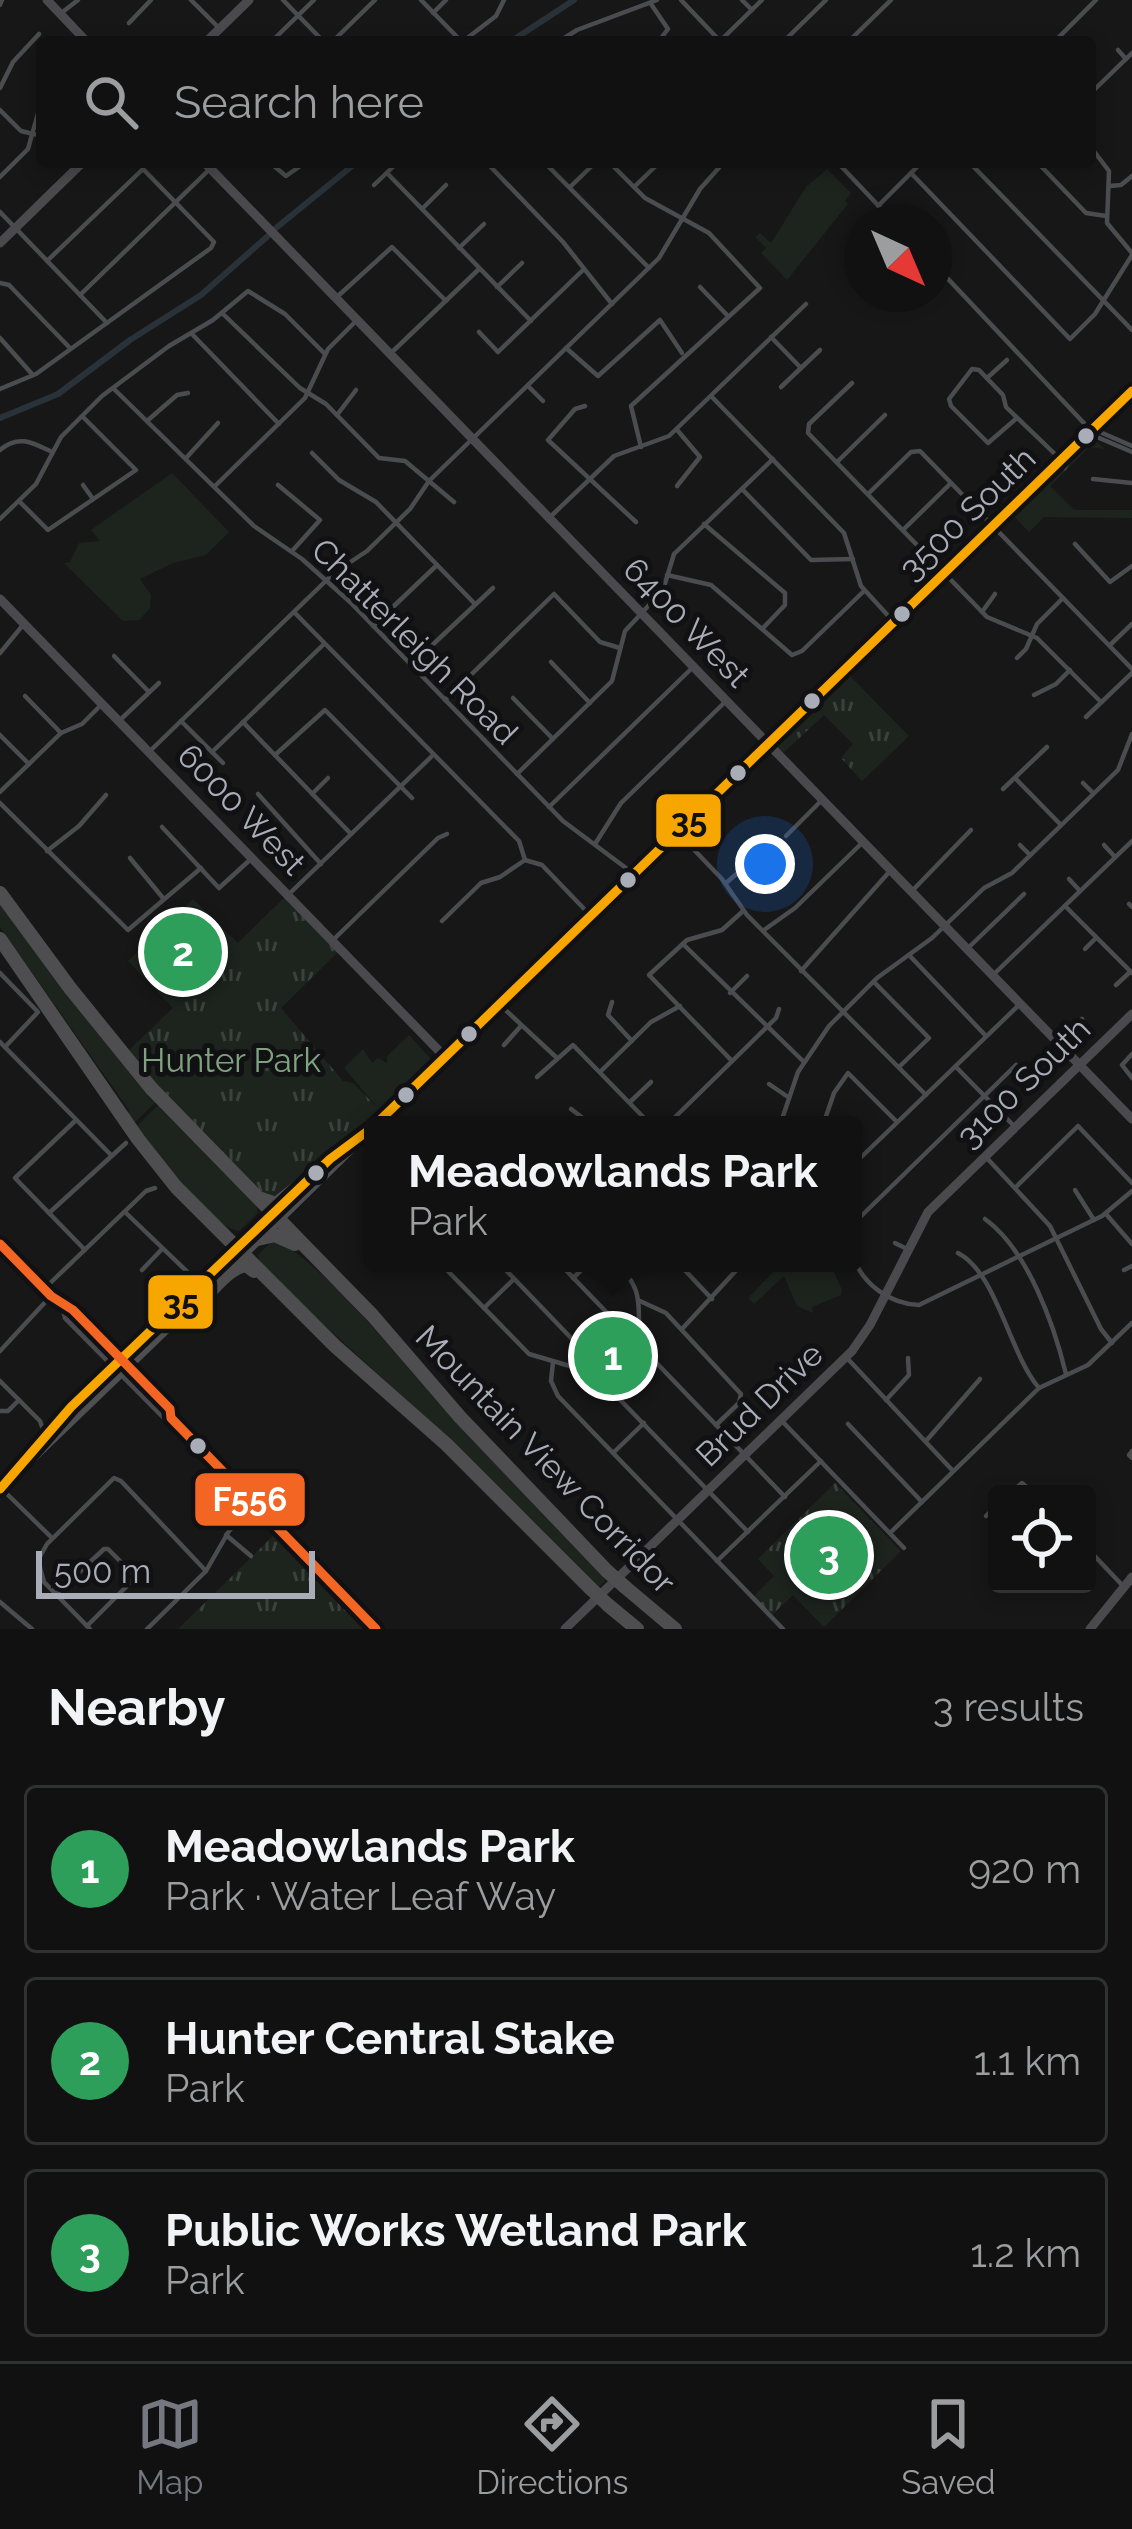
<!DOCTYPE html>
<html lang="en">
<head>
<meta charset="utf-8">
<style>
	body { margin:0; font-family:Raleway,sans-serif; background:#1a1a1a; color:#f1f3f6 }
	.controls { position:absolute; right:36px; bottom:36px; display:grid; overflow:hidden; border-radius:12px; box-shadow:0 6px 18px #0003 }
	.controls button { width:108px; height:108px; display:grid; place-items:center; padding:0; border:0; border-bottom:3px solid #303131; background:#111; color:#f1f3f6; font:60px sans-serif }
	.compass { position:absolute; left:844px; top:204px; width:108px; height:108px; border-radius:50%; background:#111; box-shadow:0 6px 18px #0003; rotate:136deg }
	.scale { position:absolute; left:36px; bottom:30px; width:279px; box-sizing:border-box; padding-left:12px; border:6px solid #a8adb8; border-top:0; font-size:33px; line-height:42px; white-space:nowrap; color:#a8adb8; -webkit-text-stroke:9px #111113; paint-order:stroke }
	.you { position:absolute; left:765px; top:864px; width:42px; height:42px; margin:-30px; border:9px solid #fff; border-radius:50%; background:#1a73e8; box-shadow:0 0 0 18px #1a73e833 }
	.badge { display:grid; place-items:center; width:78px; height:78px; border-radius:50%; background:#757880; color:#fff; font-size:39px; font-weight:700 }
	.pin { position:absolute; translate:-50% -50%; border:6px solid #fff; box-shadow:0 3px 12px #0006 }
	.popup { position:absolute; left:364px; top:1116px; width:498px; height:156px; box-sizing:border-box; display:grid; place-content:center; border-radius:12px; background:#111; filter:drop-shadow(0 3px 9px #0005); font-size:39px; white-space:nowrap; color:#9c9d9f }
	.popup b { font-size:45px; color:#f1f3f6 }
	.popup::after { content:''; position:absolute; left:50%; top:100%; margin-left:-24px; border:24px solid transparent; border-top-color:#111 }
	.list { margin:0; padding:0; list-style:none }
	h2 { display:flex; justify-content:space-between; align-items:center; height:156px; margin:0; padding:0 48px; font-size:51px }
	h2 small { font-size:39px; font-weight:400; color:#9c9d9f }
	.list li { display:grid; grid-template-columns:78px 1fr auto; gap:36px; align-items:center; box-sizing:border-box; height:168px; margin:0 24px 24px; padding:0 24px; border:3px solid #303131; border-radius:12px }
	.list b { display:block; font-size:45px; white-space:nowrap }
	.list p { margin:0; font-size:39px; white-space:nowrap; color:#9c9d9f }
	.list em { font-size:39px; font-style:normal; color:#9c9d9f }
	.icon { flex:none; width:66px; height:66px; fill:none; stroke:currentColor; stroke-width:2; stroke-linecap:round; stroke-linejoin:round }
	.map { position:relative; flex:none; width:1132px; height:1629px; overflow:hidden }
	.search { position:absolute; background:#111; box-shadow:0 6px 18px #0003; left:36px; right:36px; top:36px; height:132px; display:flex; align-items:center; gap:30px; box-sizing:border-box; padding:0 42px; border-radius:12px; color:#9c9d9f; font-size:45px }
	.sheet { height:732px; background:#111 }
	nav { display:flex; justify-content:space-around; align-items:center; box-sizing:border-box; height:168px; border-top:3px solid #303131; background:#111; font-size:33px; color:#9c9d9f }
	nav a { display:grid; justify-items:center; gap:6px }
	nav .on { color:#757880 }
	.map>svg:first-child { display:block }
	.grass { fill:#1d241e }
	.park { fill:url(#park-tufts) }
	.lines { fill:none; stroke-linecap:round; stroke-linejoin:round }
	.stream { stroke:#2a3239; stroke-width:3 }
	.canal { stroke:#2a3239; stroke-width:6 }
	.street { stroke:#4b4c50; stroke-width:4.5 }
	.secondary { stroke:#4a4a4e; stroke-width:9 }
	.primary { stroke:#4d4f52; stroke-width:10 }
	.highway { stroke:#4e4e51; stroke-width:14 }
	.highway-bridge { stroke:#4e4e51; stroke-width:14 }
	.bus-1-casing { stroke:#111113; stroke-width:18 }
	.bus-2-casing { stroke:#111113; stroke-width:18 }
	.bus-1 { stroke:#f7a600; stroke-width:9 }
	.bus-2 { stroke:#f26522; stroke-width:9 }
	.bus-dot { fill:#a8adb8; stroke:#111113; stroke-width:4.5 }
	.labels { text-anchor:middle; stroke-width:10; stroke-linejoin:round; paint-order:stroke }
	.street-label { font-size:33px; fill:#a8adb8; stroke:#111113 }
	.park-label { font-size:33px; fill:#7fa381; stroke:#111113 }
	.line-badge { stroke:#111113; stroke-width:4.5 }
	.badge-label { font-size:33px; text-anchor:middle; font-weight:bold; fill:#fff }
	.pale-badge-label { font-size:33px; text-anchor:middle; font-weight:bold; fill:#111 }
</style>
</head>
<body>
<div class="map">
<svg width="1132" height="1629" viewBox="0 0 1132 1629">
	<defs>
		<pattern id="park-tufts" width="24" height="20" patternUnits="userSpaceOnUse" patternTransform="scale(3)"><rect width="24" height="20" fill="#1d241e"/><path d="M3 7l-1-3M5 7V3M7 7l1-3M15 17l-1-3M17 17v-4M19 17l1-3" fill="none" stroke="#3b413d"/></pattern>
	</defs>
	<rect width="100%" height="100%" fill="#171717"/>
	<g class="grass">
		<path d="M827,169L851,193L845,201L848,204L787,280L761,253L766,248L755,237L760,233L771,243L806,187Z"/>
		<path d="M172,473L229,532L206,555L173,563L140,579L151,595L150,608L139,620L123,621L64,563L70,562L79,543L100,541L91,530Z"/>
		<path d="M0,901L125,1067L158,1100L133,1124L127,1115L129,1110L0,927Z"/>
		<path d="M409,1035L431,1059L379,1109L344,1068L363,1049L372,1063L378,1058L387,1063V1056Z"/>
		<path d="M160,1103L256,1205L258,1213L239,1231C210,1227 155,1153 136,1127Z"/>
		<path d="M275,1238C330,1273 381,1337 424,1386C483,1452 546,1514 609,1577L597,1589L452,1442L261,1267L258,1255Z"/>
		<path d="M782,1263H830L842,1290L841,1295L812,1307L813,1313L797,1306L784,1276L754,1304L748,1298Z"/>
	</g>
	<g class="park">
		<path d="M1094,440L1105,449L1089,447L1050,486L1074,510H1132V518L1044,517L1029,532L1012,514Z"/>
		<path d="M848,674L909,736L862,781L841,758L853,744L824,715L783,753L774,745Z"/>
		<path d="M286,896L338,952L281,1008L343,1081L353,1083L379,1109L352,1138L271,1203L162,1092L128,1051L173,1008L128,961L193,899L238,943Z"/>
		<path d="M605,1317L635,1330L650,1361L618,1392L600,1374L581,1363L578,1344Z"/>
		<path d="M835,1483L901,1551L824,1627L793,1595L772,1615L754,1596L774,1576L758,1559Z"/>
		<path d="M273,1536L363,1629H178Z"/>
	</g>
	<g class="lines">
		<path class="stream" d="M840,1515L842,1532L865,1543H873"/>
		<g class="canal">
			<path d="M510,42L574,0"/>
			<path d="M276,228L357,162"/>
			<path d="M0,418L58,394L130,340L201,295L268,236"/>
		</g>
		<g class="street">
			<path d="M191,0L217,26"/>
			<path d="M283,0L324,42"/>
			<path d="M421,0L462,42"/>
			<path d="M681,0L721,42"/>
			<path d="M742,0L752,10"/>
			<path d="M651,4L668,29L658,42"/>
			<path d="M0,5L2,0"/>
			<path d="M433,13L446,0"/>
			<path d="M60,14L78,0"/>
			<path d="M129,23L151,0"/>
			<path d="M1059,37L1096,0"/>
			<path d="M271,42L314,0"/>
			<path d="M332,42L375,0"/>
			<path d="M462,42L496,16L504,0"/>
			<path d="M558,42L577,30L657,0"/>
			<path d="M719,42L762,0"/>
			<path d="M783,42L826,0"/>
			<path d="M848,42L891,0"/>
			<path d="M1118,50L1126,59"/>
			<path d="M1090,83L1095,89L1132,53"/>
			<path d="M0,88L13,62L39,34"/>
			<path d="M0,110L21,131L42,136"/>
			<path d="M1090,146L1109,171L1107,223L1132,253"/>
			<path d="M269,162L286,176L306,162"/>
			<path d="M486,162L563,242L612,304"/>
			<path d="M544,162L649,268"/>
			<path d="M609,162L645,198L709,233L760,288L631,406L641,447"/>
			<path d="M837,162L894,222"/>
			<path d="M969,162L1132,330"/>
			<path d="M1037,162L1086,213L1106,216"/>
			<path d="M387,173L531,321"/>
			<path d="M911,173L1070,339L1095,314L1132,255"/>
			<path d="M0,177L28,149L42,99"/>
			<path d="M374,185L398,162"/>
			<path d="M1110,186L1121,185L1132,176"/>
			<path d="M570,187L596,162"/>
			<path d="M634,187L660,162"/>
			<path d="M878,206L922,162"/>
			<path d="M422,209L446,185"/>
			<path d="M0,212L107,323"/>
			<path d="M459,248L484,224"/>
			<path d="M934,264L1097,437L1132,452"/>
			<path d="M0,283L9,285L69,347"/>
			<path d="M497,287L522,263"/>
			<path d="M700,287L727,315"/>
			<path d="M80,295L217,162"/>
			<path d="M338,296L392,247L446,301"/>
			<path d="M222,313L300,388L326,404L379,458L405,461L454,502"/>
			<path d="M479,332L498,352L582,271"/>
			<path d="M192,334L279,424"/>
			<path d="M771,337L801,368"/>
			<path d="M0,338L32,374"/>
			<path d="M566,348L598,376L660,320L682,353"/>
			<path d="M390,354L479,269"/>
			<path d="M987,378L1007,360"/>
			<path d="M852,383L809,424L808,433L987,617L1037,638L1101,702"/>
			<path d="M528,386L543,401"/>
			<path d="M781,387L820,350"/>
			<path d="M0,389L36,374L211,248L214,242L143,169L47,261"/>
			<path d="M114,389L254,526L302,559L350,602L563,821L634,874"/>
			<path d="M711,396L844,533L861,586L892,620"/>
			<path d="M585,406L575,409L548,440L636,522"/>
			<path d="M337,415L356,390"/>
			<path d="M1017,418L988,443L951,406L949,399L972,369L979,370L1003,395L1006,407L1057,456"/>
			<path d="M147,421L177,395L188,393"/>
			<path d="M1093,429L1132,446"/>
			<path d="M0,450C19,434 33,443 52,452"/>
			<path d="M312,453L339,480L376,502L475,604"/>
			<path d="M186,458L218,423"/>
			<path d="M837,462L885,415"/>
			<path d="M1093,479L1132,483"/>
			<path d="M83,485L93,499"/>
			<path d="M278,485L320,520L293,550"/>
			<path d="M215,486L305,398L328,349L357,320"/>
			<path d="M677,486L700,457L678,431"/>
			<path d="M742,489L811,560L853,559"/>
			<path d="M869,493L911,452L920,451L1132,669"/>
			<path d="M19,501L48,530L136,470L83,417"/>
			<path d="M549,518L614,456L669,436L806,304"/>
			<path d="M0,519L36,484L61,437L102,396L169,346L213,320L248,291L285,314L325,354"/>
			<path d="M704,524L785,593V605L764,627"/>
			<path d="M903,530L950,484"/>
			<path d="M1075,544L1110,582L1132,566"/>
			<path d="M667,575L711,585L792,655L802,651L864,591"/>
			<path d="M294,612L519,841L525,860"/>
			<path d="M982,612L995,594"/>
			<path d="M373,626L437,565"/>
			<path d="M1110,645L1132,624"/>
			<path d="M0,653L23,625"/>
			<path d="M114,656L149,692"/>
			<path d="M1017,658L1026,649L1037,624L1063,598"/>
			<path d="M551,662L590,703"/>
			<path d="M411,665L493,588"/>
			<path d="M1034,695L1056,684L1070,670"/>
			<path d="M25,696L61,733"/>
			<path d="M513,698L553,739"/>
			<path d="M445,700L554,594L600,642L620,648"/>
			<path d="M1086,717L1132,673"/>
			<path d="M119,721L159,683"/>
			<path d="M181,721L223,763"/>
			<path d="M243,722L351,834"/>
			<path d="M0,735L29,764"/>
			<path d="M149,752L334,573L367,551L410,509L429,481L659,258L700,189L724,162"/>
			<path d="M212,752L324,644"/>
			<path d="M275,755L325,710L412,798"/>
			<path d="M517,774L612,681L625,631L663,590L674,554L773,459"/>
			<path d="M1015,778L1061,825"/>
			<path d="M1083,783L1093,793"/>
			<path d="M1003,789L1047,747"/>
			<path d="M0,792L61,733L82,724L99,707"/>
			<path d="M258,794L321,864"/>
			<path d="M312,794L328,778"/>
			<path d="M0,803L128,930L201,868"/>
			<path d="M549,807L691,669"/>
			<path d="M162,827L219,888L252,858"/>
			<path d="M677,832L722,879L747,915L926,1095"/>
			<path d="M786,836L822,800"/>
			<path d="M595,844L621,803L724,703"/>
			<path d="M1020,845L1030,855"/>
			<path d="M1104,845L1115,857"/>
			<path d="M47,851L79,826L106,795"/>
			<path d="M130,858L163,898"/>
			<path d="M1069,879L1080,891"/>
			<path d="M726,883L749,863"/>
			<path d="M913,890L971,830"/>
			<path d="M288,895L431,757"/>
			<path d="M1129,904L1132,907"/>
			<path d="M1065,906L1132,973"/>
			<path d="M442,921L481,883L500,877L525,860L542,865L590,915"/>
			<path d="M764,930L795,908L863,842"/>
			<path d="M332,941L438,838L447,834"/>
			<path d="M683,944L803,1061"/>
			<path d="M967,949L1024,894"/>
			<path d="M1085,949L1096,938"/>
			<path d="M909,955L986,1036"/>
			<path d="M801,971L890,871"/>
			<path d="M0,973L38,1012L5,1047"/>
			<path d="M992,976L1132,841"/>
			<path d="M874,982L929,1038L899,1067"/>
			<path d="M1116,985L1130,972"/>
			<path d="M730,993L747,976"/>
			<path d="M612,1002L608,1015L632,1041"/>
			<path d="M500,1005L557,1058"/>
			<path d="M0,1042L110,1154"/>
			<path d="M1058,1043L1082,1019"/>
			<path d="M504,1045L520,1027"/>
			<path d="M1132,1054L1122,1065L1132,1078"/>
			<path d="M732,1061L649,975L687,940L722,930L742,912"/>
			<path d="M956,1067L1015,1127"/>
			<path d="M601,1071L651,1022L680,1006"/>
			<path d="M537,1077L573,1045L651,1125"/>
			<path d="M769,1084L788,1097"/>
			<path d="M630,1102L651,1082"/>
			<path d="M571,1109L592,1125"/>
			<path d="M737,1119L744,1125"/>
			<path d="M76,1120L15,1178L85,1250"/>
			<path d="M667,1125L776,1018L779,1009"/>
			<path d="M780,1125L798,1072L829,1026L877,978L932,938L984,888L1012,873L1118,770L1132,734"/>
			<path d="M823,1125L834,1093L848,1073L897,1122"/>
			<path d="M985,1156L1050,1226L1101,1329L1112,1343"/>
			<path d="M853,1165L1020,1004"/>
			<path d="M1015,1188L1078,1126L1132,1183"/>
			<path d="M1075,1190L1094,1220"/>
			<path d="M49,1213L126,1143"/>
			<path d="M126,1213L200,1284"/>
			<path d="M1106,1214L1132,1244"/>
			<path d="M985,1219C1028,1250 1054,1325 1066,1374"/>
			<path d="M853,1224L1016,1065"/>
			<path d="M895,1243L907,1249"/>
			<path d="M958,1253C997,1273 1009,1353 1039,1388"/>
			<path d="M853,1256C862,1284 890,1304 919,1305L1102,1216L1132,1191"/>
			<path d="M440,1263L529,1354L587,1371L602,1381L748,1532"/>
			<path d="M499,1263L573,1340L578,1352L577,1368"/>
			<path d="M559,1263L613,1319L640,1327"/>
			<path d="M617,1263C654,1301 628,1315 647,1353L785,1497"/>
			<path d="M678,1263L712,1299"/>
			<path d="M142,1270L162,1249"/>
			<path d="M1124,1270L1132,1266"/>
			<path d="M573,1278L589,1263"/>
			<path d="M44,1289L146,1191L155,1188"/>
			<path d="M640,1301L666,1313L741,1394L739,1403L716,1425"/>
			<path d="M484,1308L514,1279"/>
			<path d="M682,1329L743,1263"/>
			<path d="M0,1351L49,1298"/>
			<path d="M846,1357L953,1471"/>
			<path d="M553,1362L551,1381L558,1396L783,1629"/>
			<path d="M0,1381L40,1421L45,1435"/>
			<path d="M886,1400L909,1375L908,1358"/>
			<path d="M0,1411H8L19,1400"/>
			<path d="M781,1420L904,1548"/>
			<path d="M848,1424L922,1502"/>
			<path d="M926,1441L980,1379"/>
			<path d="M1132,1451L1129,1455L1132,1458"/>
			<path d="M613,1453L644,1423"/>
			<path d="M3,1490L51,1537"/>
			<path d="M1009,1494L1022,1483L1035,1494"/>
			<path d="M986,1516L997,1505"/>
			<path d="M890,1533L1039,1388L1088,1365L1132,1323"/>
			<path d="M226,1535L251,1556"/>
			<path d="M1087,1548L1124,1587"/>
			<path d="M717,1561L821,1461"/>
			<path d="M56,1594L104,1549H108L136,1577L87,1626"/>
			<path d="M0,1602L32,1629"/>
			<path d="M90,1629L44,1582L38,1560L47,1544L114,1478L121,1481L206,1571"/>
			<path d="M147,1629L206,1571L229,1531L255,1505"/>
		</g>
		<g class="secondary">
			<path d="M47,0L87,42"/>
			<path d="M206,42L249,0"/>
			<path d="M204,162L1132,1119"/>
			<path d="M0,243L83,162"/>
			<path d="M0,599L445,1057"/>
			<path d="M0,1244L51,1296L73,1310L170,1409L171,1418"/>
			<path d="M65,1308L67,1317L376,1629"/>
			<path d="M565,1629L852,1351L870,1325L928,1212L1132,1014"/>
			<path d="M1090,1629L1132,1577"/>
		</g>
		<g class="primary">
			<path d="M375,1125L1132,391"/>
			<path d="M302,1185L352,1142"/>
			<path d="M226,1271L373,1127"/>
			<path d="M37,1445L71,1407L276,1210"/>
			<path d="M0,1489L191,1305"/>
		</g>
		<g class="highway">
			<path d="M0,893L70,988L151,1088L373,1316L460,1417L607,1571"/>
			<path d="M0,939L138,1139L176,1187L335,1346L446,1444L590,1588"/>
			<path d="M259,1198L276,1204L307,1180"/>
			<path d="M244,1242L275,1235L295,1244"/>
			<path d="M187,1309C210,1299 222,1270 246,1265L254,1271"/>
			<path d="M625,1587L675,1629"/>
			<path d="M608,1605L637,1629"/>
		</g>
		<g class="highway-bridge">
			<path d="M607,1571L625,1587"/>
			<path d="M590,1588L608,1605"/>
		</g>
		<g class="bus-1-casing">
			<g id="bus-1">
				<path d="M375,1125L1132,391"/>
				<path d="M0,1489L71,1407L330,1159L373,1127"/>
			</g>
		</g>
		<g class="bus-2-casing">
			<path id="bus-2" d="M0,1244L51,1296L73,1310L170,1409L171,1418L376,1629"/>
		</g>
		<use href="#bus-1" class="bus-1"/>
		<use href="#bus-2" class="bus-2"/>
	</g>
	<g class="bus-dot">
		<circle cx="1086" cy="436" r="10"/>
		<circle cx="902" cy="614" r="10"/>
		<circle cx="812" cy="701" r="10"/>
		<circle cx="738" cy="773" r="10"/>
		<circle cx="628" cy="880" r="10"/>
		<circle cx="469" cy="1034" r="10"/>
		<circle cx="406" cy="1095" r="10"/>
		<circle cx="316" cy="1173" r="10"/>
		<circle cx="198" cy="1446" r="10"/>
	</g>
	<g class="labels">
		<g class="street-label">
			<text transform="translate(967 513) rotate(-44)" y="12">3500 South</text>
			<text transform="translate(687 622) rotate(46)" y="12">6400 West</text>
			<text transform="translate(415 641) rotate(45)" y="12">Chatterleigh Road</text>
			<text transform="translate(242 809) rotate(46)" y="12">6000 West</text>
			<text transform="translate(1023 1082) rotate(-44)" y="12">3100 South</text>
			<text transform="translate(759 1404) rotate(-44)" y="12">Brud Drive</text>
			<text transform="translate(546 1459) rotate(46)" y="12">Mountain View Corridor</text>
		</g>
		<g class="park-label">
			<text x="231" y="1072">Hunter Park</text>
		</g>
	</g>
	<g class="line-badge">
		<rect x="654" y="792" width="69" height="57" rx="12" fill="#f7a600"/>
		<rect x="146" y="1273" width="69" height="58" rx="12" fill="#f7a600"/>
		<rect x="193" y="1471" width="114" height="57" rx="12" fill="#f26522"/>
	</g>
	<g class="badge-label">
		<text x="250" y="1511">F556</text>
	</g>
	<g class="pale-badge-label">
		<text x="689" y="832">35</text>
		<text x="181" y="1314">35</text>
	</g>
</svg>
<div class="controls">
<button><svg class="icon" aria-label="locate" viewBox="0 0 24 24"><circle cx="12" cy="12" r="6"/><path d="M12 2v4M12 18v4M2 12h4M18 12h4"/></svg></button>
</div>
<svg class="compass" viewBox="-18 -18 36 36"><path d="M0-13l5 13h-10z" fill="#e53935"/><path d="M0 13l5-13h-10z" fill="#9c9d9f"/></svg>
<div class="scale">500 m</div>
<div class="you"></div>
<div class="pin badge" style="left:613px;top:1356px;background:#2e9e5b">1</div>
<div class="popup"><b>Meadowlands Park</b>Park</div>
<div class="pin badge" style="left:183px;top:952px;background:#2e9e5b">2</div>
<div class="pin badge" style="left:829px;top:1555px;background:#2e9e5b">3</div>
<div class="search"><svg class="icon" aria-label="search" viewBox="0 0 24 24"><circle cx="10" cy="10" r="6"/><path d="M15 15l6 6"/></svg>Search here</div>
</div>
<section class="sheet">
<h2>Nearby<small>3 results</small></h2>
<ul class="list">
<li><span class="badge" style="background:#2e9e5b">1</span><div><b>Meadowlands Park</b><p>Park · Water Leaf Way</p></div><em>920 m</em></li>
<li><span class="badge" style="background:#2e9e5b">2</span><div><b>Hunter Central Stake</b><p>Park</p></div><em>1.1 km</em></li>
<li><span class="badge" style="background:#2e9e5b">3</span><div><b>Public Works Wetland Park</b><p>Park</p></div><em>1.2 km</em></li>
</ul>
</section>
<nav>
<a class="on"><svg class="icon" aria-label="map" viewBox="0 0 24 24"><path d="M3 6l6-2 6 2 6-2v14l-6 2-6-2-6 2zM9 4v14M15 6v14"/></svg>Map</a>
<a><svg class="icon" aria-label="directions" viewBox="0 0 24 24"><path d="M12 3l9 9-9 9-9-9zM9 14v-3h6M13 9l2 2-2 2"/></svg>Directions</a>
<a><svg class="icon" aria-label="saved" viewBox="0 0 24 24"><path d="M7 4h10v16l-5-4-5 4z"/></svg>Saved</a>
</nav>
</body>
</html>
